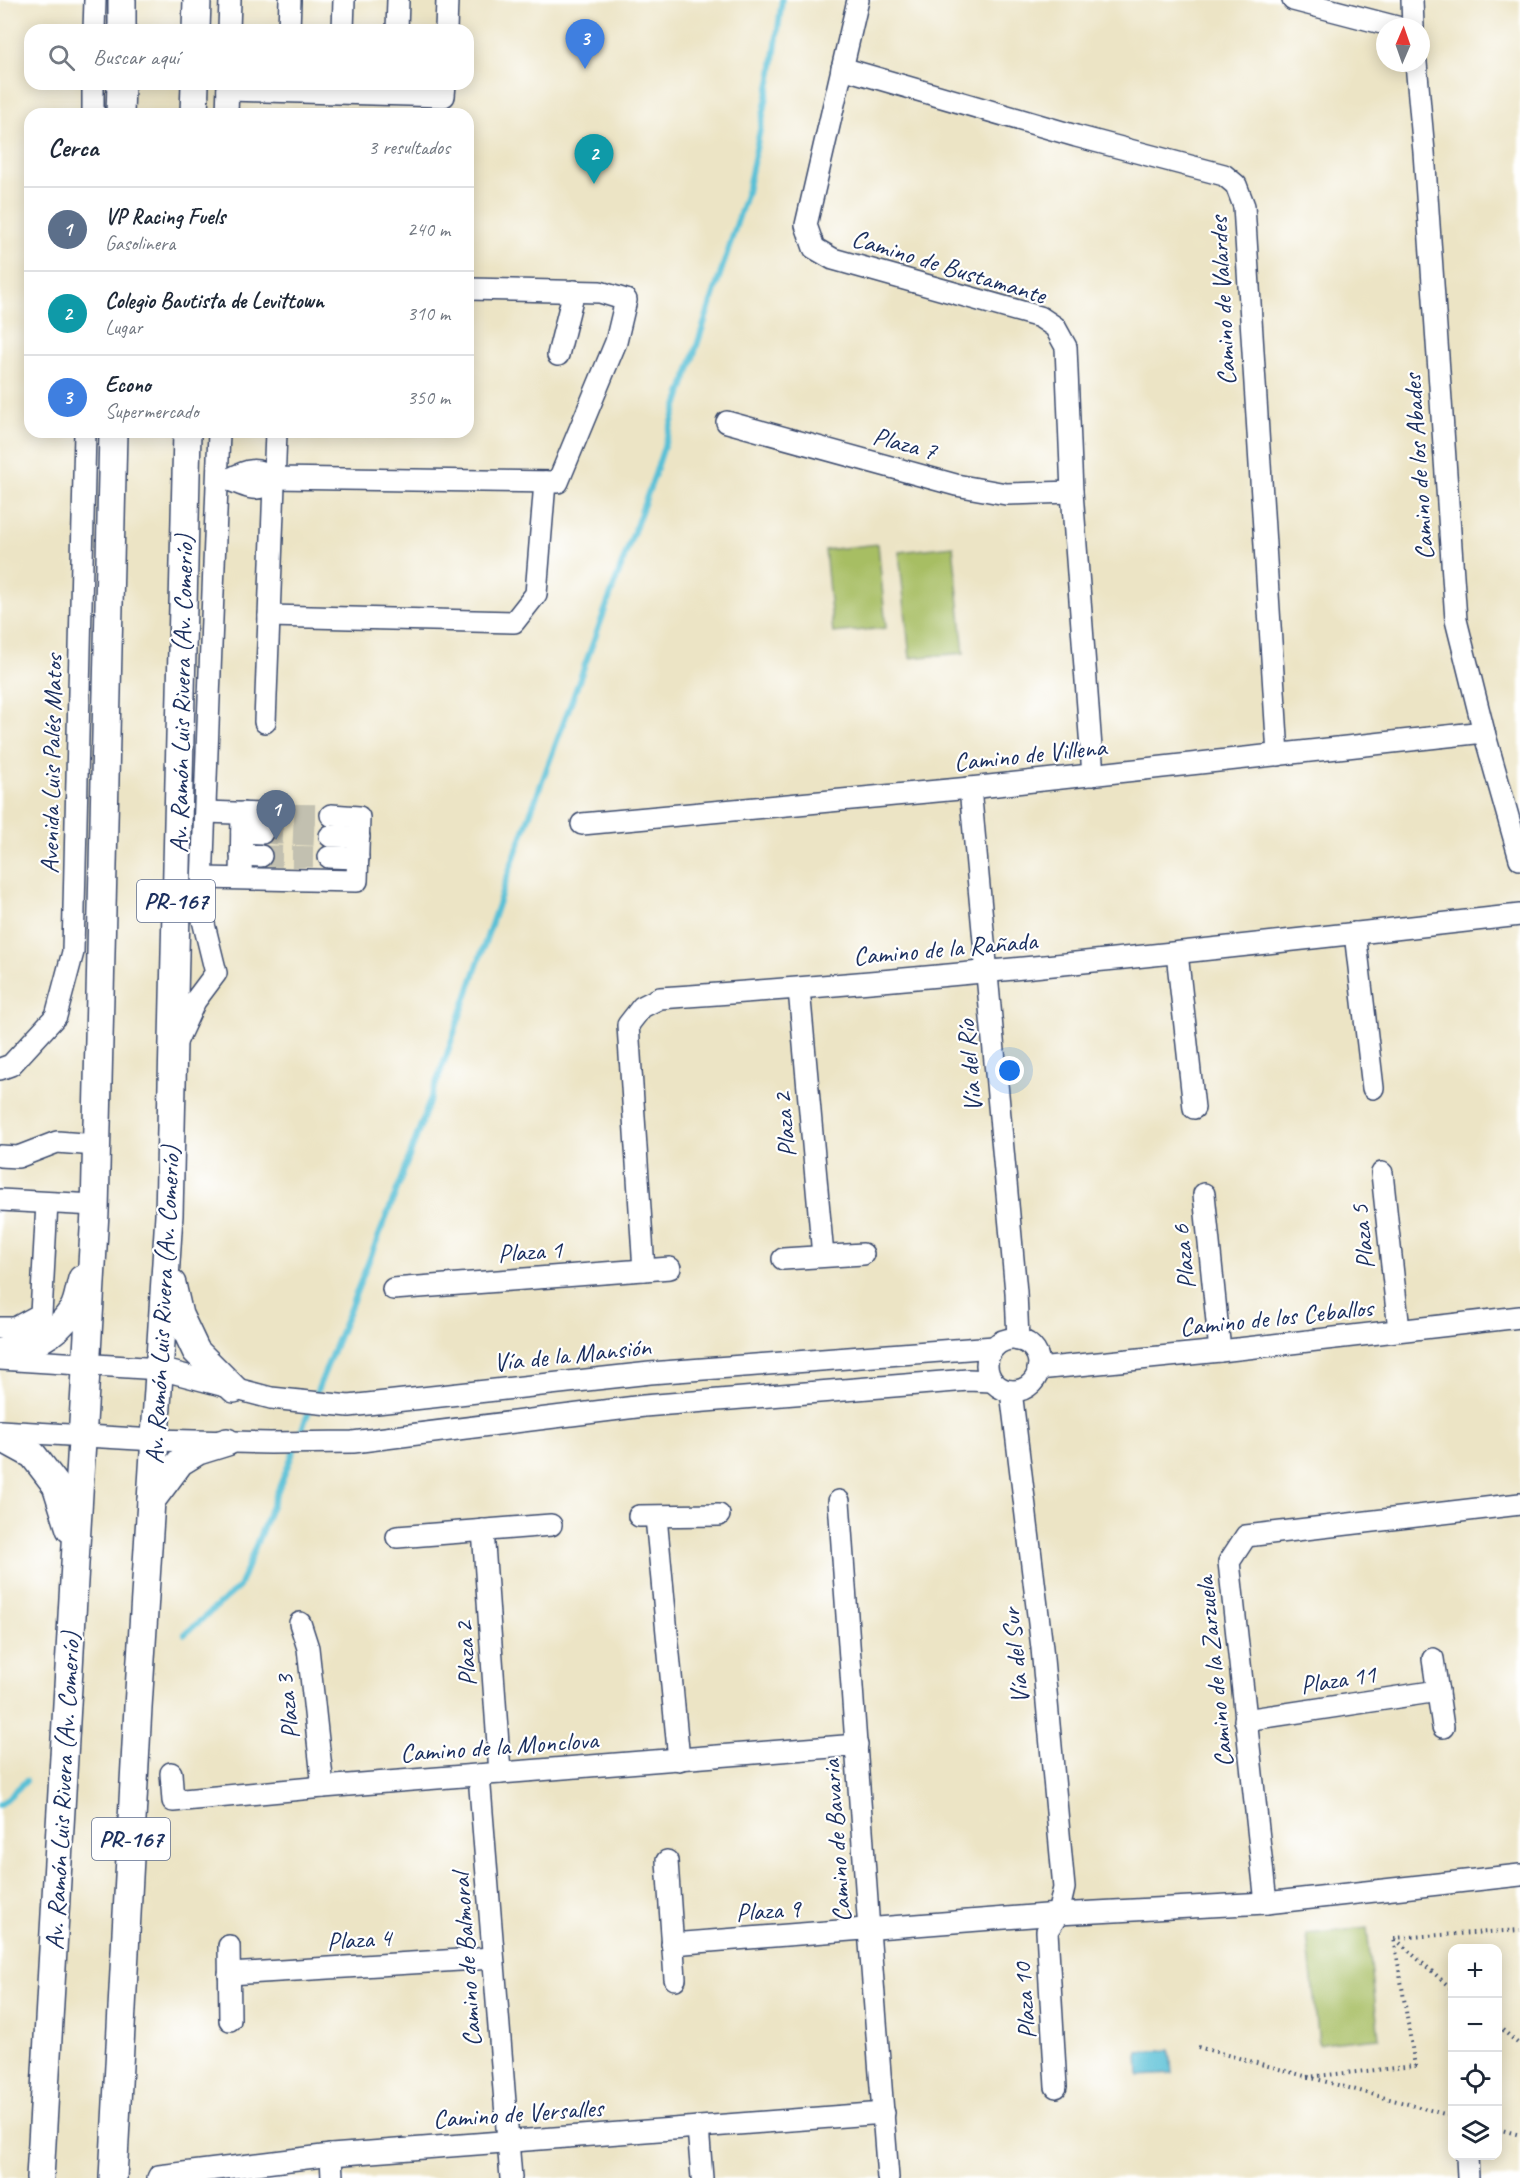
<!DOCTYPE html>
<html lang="es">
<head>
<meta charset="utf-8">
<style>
	body { margin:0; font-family:Caveat,sans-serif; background:#f6f6f7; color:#1f2937 }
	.controls { position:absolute; right:18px; bottom:18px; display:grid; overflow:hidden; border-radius:12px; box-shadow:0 3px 15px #0003 }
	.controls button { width:54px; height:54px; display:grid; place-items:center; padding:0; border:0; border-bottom:2px solid #e0e1e3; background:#fff; color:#1f2937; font:30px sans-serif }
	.compass { position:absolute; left:1376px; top:18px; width:54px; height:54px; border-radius:50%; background:#fff; box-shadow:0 3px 15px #0003; rotate:2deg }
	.you { position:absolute; left:1010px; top:1071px; width:21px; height:21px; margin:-15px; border:4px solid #fff; border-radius:50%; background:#1a73e8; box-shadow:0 0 0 9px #1a73e833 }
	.badge { display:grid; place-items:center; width:39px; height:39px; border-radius:50%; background:#7c3aed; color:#fff; font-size:20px; font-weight:700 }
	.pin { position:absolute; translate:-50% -50px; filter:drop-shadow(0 2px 3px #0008) }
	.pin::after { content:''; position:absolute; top:32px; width:21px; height:18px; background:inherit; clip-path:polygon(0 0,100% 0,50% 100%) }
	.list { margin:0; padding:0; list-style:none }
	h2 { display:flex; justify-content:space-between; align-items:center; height:78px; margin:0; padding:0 24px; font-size:26px }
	h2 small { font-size:20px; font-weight:400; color:#747a83 }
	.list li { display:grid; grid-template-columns:39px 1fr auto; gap:18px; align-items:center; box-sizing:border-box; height:84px; padding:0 24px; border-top:2px solid #e0e1e3 }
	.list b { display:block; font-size:22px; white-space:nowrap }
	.list p { margin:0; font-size:20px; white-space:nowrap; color:#747a83 }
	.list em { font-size:20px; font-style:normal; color:#747a83 }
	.icon { flex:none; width:33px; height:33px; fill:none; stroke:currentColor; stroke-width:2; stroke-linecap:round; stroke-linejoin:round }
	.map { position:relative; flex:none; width:1520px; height:2178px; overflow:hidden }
	.search { position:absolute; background:#fff; box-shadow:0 3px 15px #0003; left:24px; top:24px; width:450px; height:66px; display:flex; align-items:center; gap:15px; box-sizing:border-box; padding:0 21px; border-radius:18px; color:#747a83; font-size:22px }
	.panel { position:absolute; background:#fff; box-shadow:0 3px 15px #0003; left:24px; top:108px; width:450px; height:330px; border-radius:18px }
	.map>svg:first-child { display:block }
	.green { fill:#a7be64; stroke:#617661; stroke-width:1.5 }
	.water { fill:#59c0d6; stroke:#3a789a; stroke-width:1.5 }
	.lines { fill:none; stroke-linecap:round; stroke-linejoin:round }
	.stream { stroke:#59c0d6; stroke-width:6 }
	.minor-tunnel { stroke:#c2c0b0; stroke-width:21; stroke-dasharray:21 10; stroke-linecap:butt }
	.minor-casing { stroke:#3a4a6d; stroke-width:24 }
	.major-casing { stroke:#3a4a6d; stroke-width:30 }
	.path { stroke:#3a4a6d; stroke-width:4; stroke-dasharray:1.5 4.5; stroke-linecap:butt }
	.minor { stroke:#fff; stroke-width:21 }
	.major { stroke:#fff; stroke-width:27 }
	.labels { text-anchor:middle; stroke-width:4.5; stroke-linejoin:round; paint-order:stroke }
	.shield { fill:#fff; stroke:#5f6d8e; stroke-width:1.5 }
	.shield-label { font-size:24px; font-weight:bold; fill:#1b2f5e }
	.street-label { font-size:26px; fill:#1b2f5e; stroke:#fff }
</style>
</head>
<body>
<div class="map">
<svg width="1520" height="2178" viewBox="0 0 1520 2178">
	<rect width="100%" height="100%" fill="#fff"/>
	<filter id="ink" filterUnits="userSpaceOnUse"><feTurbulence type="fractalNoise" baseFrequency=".0167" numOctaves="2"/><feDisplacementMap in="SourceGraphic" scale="12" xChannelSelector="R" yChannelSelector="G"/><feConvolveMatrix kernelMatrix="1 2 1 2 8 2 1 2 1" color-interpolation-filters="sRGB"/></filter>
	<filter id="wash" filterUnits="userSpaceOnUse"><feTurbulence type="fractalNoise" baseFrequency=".008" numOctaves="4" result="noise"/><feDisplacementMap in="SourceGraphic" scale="24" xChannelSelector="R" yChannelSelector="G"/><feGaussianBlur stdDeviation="1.35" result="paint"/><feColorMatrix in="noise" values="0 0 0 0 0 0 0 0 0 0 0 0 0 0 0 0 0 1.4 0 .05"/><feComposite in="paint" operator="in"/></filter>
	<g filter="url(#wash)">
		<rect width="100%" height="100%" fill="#ece4c5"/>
		<g class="green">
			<path d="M878,544L886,628L833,633L825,550Z"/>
			<path d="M953,546L964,653L910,658L899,552Z"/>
			<path d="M1367,1928L1379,2038L1319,2044L1307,1934Z"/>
		</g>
		<path class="water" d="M1170,2050L1172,2074L1139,2076L1138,2052Z"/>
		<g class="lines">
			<g class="stream">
				<path d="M298,1439L395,1195L447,1054L511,866L655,474L747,192L772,73L782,0"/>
				<path d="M185,1634L239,1587L295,1448"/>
				<path d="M0,1805L26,1781"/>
			</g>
		</g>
	</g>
	<g filter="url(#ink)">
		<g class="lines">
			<g class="minor-tunnel">
				<path d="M263,814L331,815"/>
				<path d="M262,833L330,836"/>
				<path d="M261,856L329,857"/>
			</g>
			<g class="minor-casing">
				<g id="minor">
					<path d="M858,0L806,225L814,248L833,259L1040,317L1055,327L1066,347L1072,492L1093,775"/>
					<path d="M1293,0L1397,27"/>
					<path d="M1412,0L1413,27"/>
					<path d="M94,30L95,0"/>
					<path d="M229,30L230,0"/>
					<path d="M289,30L290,0"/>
					<path d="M343,30L344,0"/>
					<path d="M397,30L398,0"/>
					<path d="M446,30L447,0"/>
					<path d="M1416,63L1424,152L1456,620L1484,732L1520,859"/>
					<path d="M842,68L1076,136L1224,175L1236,185L1244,206L1278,755"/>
					<path d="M228,90L444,96L445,84"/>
					<path d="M93,114V84"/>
					<path d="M227,114L228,84"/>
					<path d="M558,355L574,291"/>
					<path d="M727,422L956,485L1006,494L1072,492"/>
					<path d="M220,478C234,479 249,492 262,487C266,486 271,481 274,478"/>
					<path d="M230,479C248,469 256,467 274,478L558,482L616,342L626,300L600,292L468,289"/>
					<path d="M269,616L514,622L536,594L545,482"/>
					<path d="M265,722L276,432"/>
					<path d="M970,788L1016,1292L1018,1340"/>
					<path d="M206,812L263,814"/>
					<path d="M582,824L970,788L1484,732"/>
					<path d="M242,832L262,833"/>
					<path d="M330,836L359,837"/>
					<path d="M241,855L261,856"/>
					<path d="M329,857L358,858"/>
					<path d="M203,878L357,881L359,817L331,815"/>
					<path d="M241,878L242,813"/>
					<path d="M1355,933L1373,1088"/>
					<path d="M1177,953L1194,1108"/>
					<path d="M799,989L823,1256"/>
					<path d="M176,1042L195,1001L216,973L201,912L219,432"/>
					<path d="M0,1069L11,1065L56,1016L73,952L85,432"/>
					<path d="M0,1156L18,1157L57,1142L96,1145"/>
					<path d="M1382,1173L1399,1330"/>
					<path d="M1204,1194L1220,1351"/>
					<path d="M0,1200L95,1205"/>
					<path d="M783,1259L863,1254"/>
					<path d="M644,1270L628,1025L642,1007L660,998C948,979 1234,947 1520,915"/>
					<path d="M393,1289L670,1268"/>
					<path d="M0,1328H15L41,1314L47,1203"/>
					<circle cx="1013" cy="1365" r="26"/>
					<path d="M0,1359L160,1369L271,1398L349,1406L650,1373L994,1347"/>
					<path d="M1038,1369L1220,1351L1520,1317"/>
					<path d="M1011,1391L1042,1648L1064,1888L1058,1914L1047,1931L1056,2087"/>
					<path d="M0,1431L155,1440L270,1443L353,1442L644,1406L968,1380L992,1381"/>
					<path d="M839,1501L869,1930L888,2178"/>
					<path d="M639,1516L719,1515"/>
					<path d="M656,1517L679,1760"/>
					<path d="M483,1530L500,1773"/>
					<path d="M397,1537L551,1525"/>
					<path d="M300,1623L308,1648L323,1787"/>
					<path d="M1433,1659L1443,1727"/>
					<path d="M1245,1720L1438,1691"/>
					<path d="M171,1773L173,1801L323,1787L857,1745"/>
					<path d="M479,1775L511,2178"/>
					<path d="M667,1861L675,1979"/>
					<path d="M1266,1903L1229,1562L1246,1536L1520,1504"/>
					<path d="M672,1944L1058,1914L1266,1903L1520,1875"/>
					<path d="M229,1946L230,2020"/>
					<path d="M229,1974L493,1958"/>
					<path d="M698,2127L702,2178"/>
					<path d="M331,2155L332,2178"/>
					<path d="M1467,2156L1468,2178"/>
					<path d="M158,2178L159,2176L331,2155L884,2113"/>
				</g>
			</g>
			<g class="major-casing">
				<g id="major">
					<path d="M122,30V0"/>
					<path d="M196,30L197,0"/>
					<path d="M120,114L121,84"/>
					<path d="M194,114L195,84"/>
					<path d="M172,1284L179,1315L196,1351L234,1389"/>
					<path d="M0,1352C28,1349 56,1335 72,1311C78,1303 79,1289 82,1279"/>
					<path d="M0,1437L33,1455L56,1485L70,1529"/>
					<path d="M151,1501L180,1462L198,1451L227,1442"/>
					<path d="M40,2178L95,1212L113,432"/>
					<path d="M113,2178L138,1707L169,1215L187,432"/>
				</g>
			</g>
			<g class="path">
				<path d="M1394,1938L1520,1930"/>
				<path d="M1498,2026L1520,2045"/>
				<path d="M1198,2047L1452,2116"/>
				<path d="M1307,2077L1415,2066L1394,1938L1452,1989"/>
				<path d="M1498,2129L1520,2135"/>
			</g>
			<use href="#minor" class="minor"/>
			<use href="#major" class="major"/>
		</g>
	</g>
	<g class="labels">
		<g class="shield">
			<rect x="137" y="880" width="78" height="42" rx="4.5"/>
			<rect x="92" y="1818" width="78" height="42" rx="4.5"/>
		</g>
		<g class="shield-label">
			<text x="176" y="909">PR-167</text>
			<text x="131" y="1847">PR-167</text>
		</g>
		<g class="street-label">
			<text transform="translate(949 266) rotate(17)" y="9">Camino de Bustamante</text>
			<text transform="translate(1222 301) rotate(-93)" y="9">Camino de Valardes</text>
			<text transform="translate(905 443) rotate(15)" y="9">Plaza 7</text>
			<text transform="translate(1418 467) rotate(-94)" y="9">Camino de los Abades</text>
			<text transform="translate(181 694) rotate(-89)" y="9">Av. Ramón Luis Rivera (Av. Comerío)</text>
			<text transform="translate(1030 754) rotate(-6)" y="9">Camino de Villena</text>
			<text transform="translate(51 764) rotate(-89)" y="9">Avenida Luis Palés Matos</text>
			<text transform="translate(945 948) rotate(-5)" y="9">Camino de la Rañada</text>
			<text transform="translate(969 1066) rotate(-95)" y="9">Vía del Río</text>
			<text transform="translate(784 1125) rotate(-95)" y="9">Plaza 2</text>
			<text transform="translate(1362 1237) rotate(-96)" y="9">Plaza 5</text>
			<text transform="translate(530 1251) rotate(-4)" y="9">Plaza 1</text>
			<text transform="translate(1183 1257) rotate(-96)" y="9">Plaza 6</text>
			<text transform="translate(162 1305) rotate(-87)" y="9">Av. Ramón Luis Rivera (Av. Comerío)</text>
			<text transform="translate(1276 1317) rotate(-6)" y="9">Camino de los Ceballos</text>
			<text transform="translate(572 1354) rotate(-6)" y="9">Vía de la Mansión</text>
			<text transform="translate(465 1654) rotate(-94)" y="9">Plaza 2</text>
			<text transform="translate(1015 1656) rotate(-96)" y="9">Vía del Sur</text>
			<text transform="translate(1214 1672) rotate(-96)" y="9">Camino de la Zarzuela</text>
			<text transform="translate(1338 1679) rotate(-9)" y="9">Plaza 11</text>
			<text transform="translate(287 1707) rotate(-96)" y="9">Plaza 3</text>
			<text transform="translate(499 1746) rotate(-4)" y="9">Camino de la Monclova</text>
			<text transform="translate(62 1791) rotate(-87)" y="9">Av. Ramón Luis Rivera (Av. Comerío)</text>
			<text transform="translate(836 1841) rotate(-94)" y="9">Camino de Bavaria</text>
			<text transform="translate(768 1910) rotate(-4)" y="9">Plaza 9</text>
			<text transform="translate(359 1939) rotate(-4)" y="9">Plaza 4</text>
			<text transform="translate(466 1960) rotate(-94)" y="9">Camino de Balmoral</text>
			<text transform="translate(1024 2001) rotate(-94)" y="9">Plaza 10</text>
			<text transform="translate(518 2113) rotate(-4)" y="9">Camino de Versalles</text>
		</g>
	</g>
</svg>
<div class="controls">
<button>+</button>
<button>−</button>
<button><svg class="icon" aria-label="locate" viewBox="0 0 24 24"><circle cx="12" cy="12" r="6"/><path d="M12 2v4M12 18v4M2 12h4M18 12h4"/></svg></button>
<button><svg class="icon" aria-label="layers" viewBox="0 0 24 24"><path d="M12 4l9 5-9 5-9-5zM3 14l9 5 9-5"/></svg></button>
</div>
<svg class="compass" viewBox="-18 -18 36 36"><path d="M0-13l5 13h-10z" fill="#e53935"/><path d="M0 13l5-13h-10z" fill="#747a83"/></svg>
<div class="you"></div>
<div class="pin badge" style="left:276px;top:840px;background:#5c6f8a">1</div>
<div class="pin badge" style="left:594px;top:184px;background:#0f9aa8">2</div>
<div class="pin badge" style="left:585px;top:69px;background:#3f7fe0">3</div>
<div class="search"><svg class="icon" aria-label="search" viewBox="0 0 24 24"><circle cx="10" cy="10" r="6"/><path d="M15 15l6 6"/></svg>Buscar aquí</div>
<section class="panel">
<h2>Cerca<small>3 resultados</small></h2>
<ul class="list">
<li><span class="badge" style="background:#5c6f8a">1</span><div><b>VP Racing Fuels</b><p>Gasolinera</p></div><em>240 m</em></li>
<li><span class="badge" style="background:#0f9aa8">2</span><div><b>Colegio Bautista de Levittown</b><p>Lugar</p></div><em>310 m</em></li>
<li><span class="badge" style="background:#3f7fe0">3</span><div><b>Econo</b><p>Supermercado</p></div><em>350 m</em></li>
</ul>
</section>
</div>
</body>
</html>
